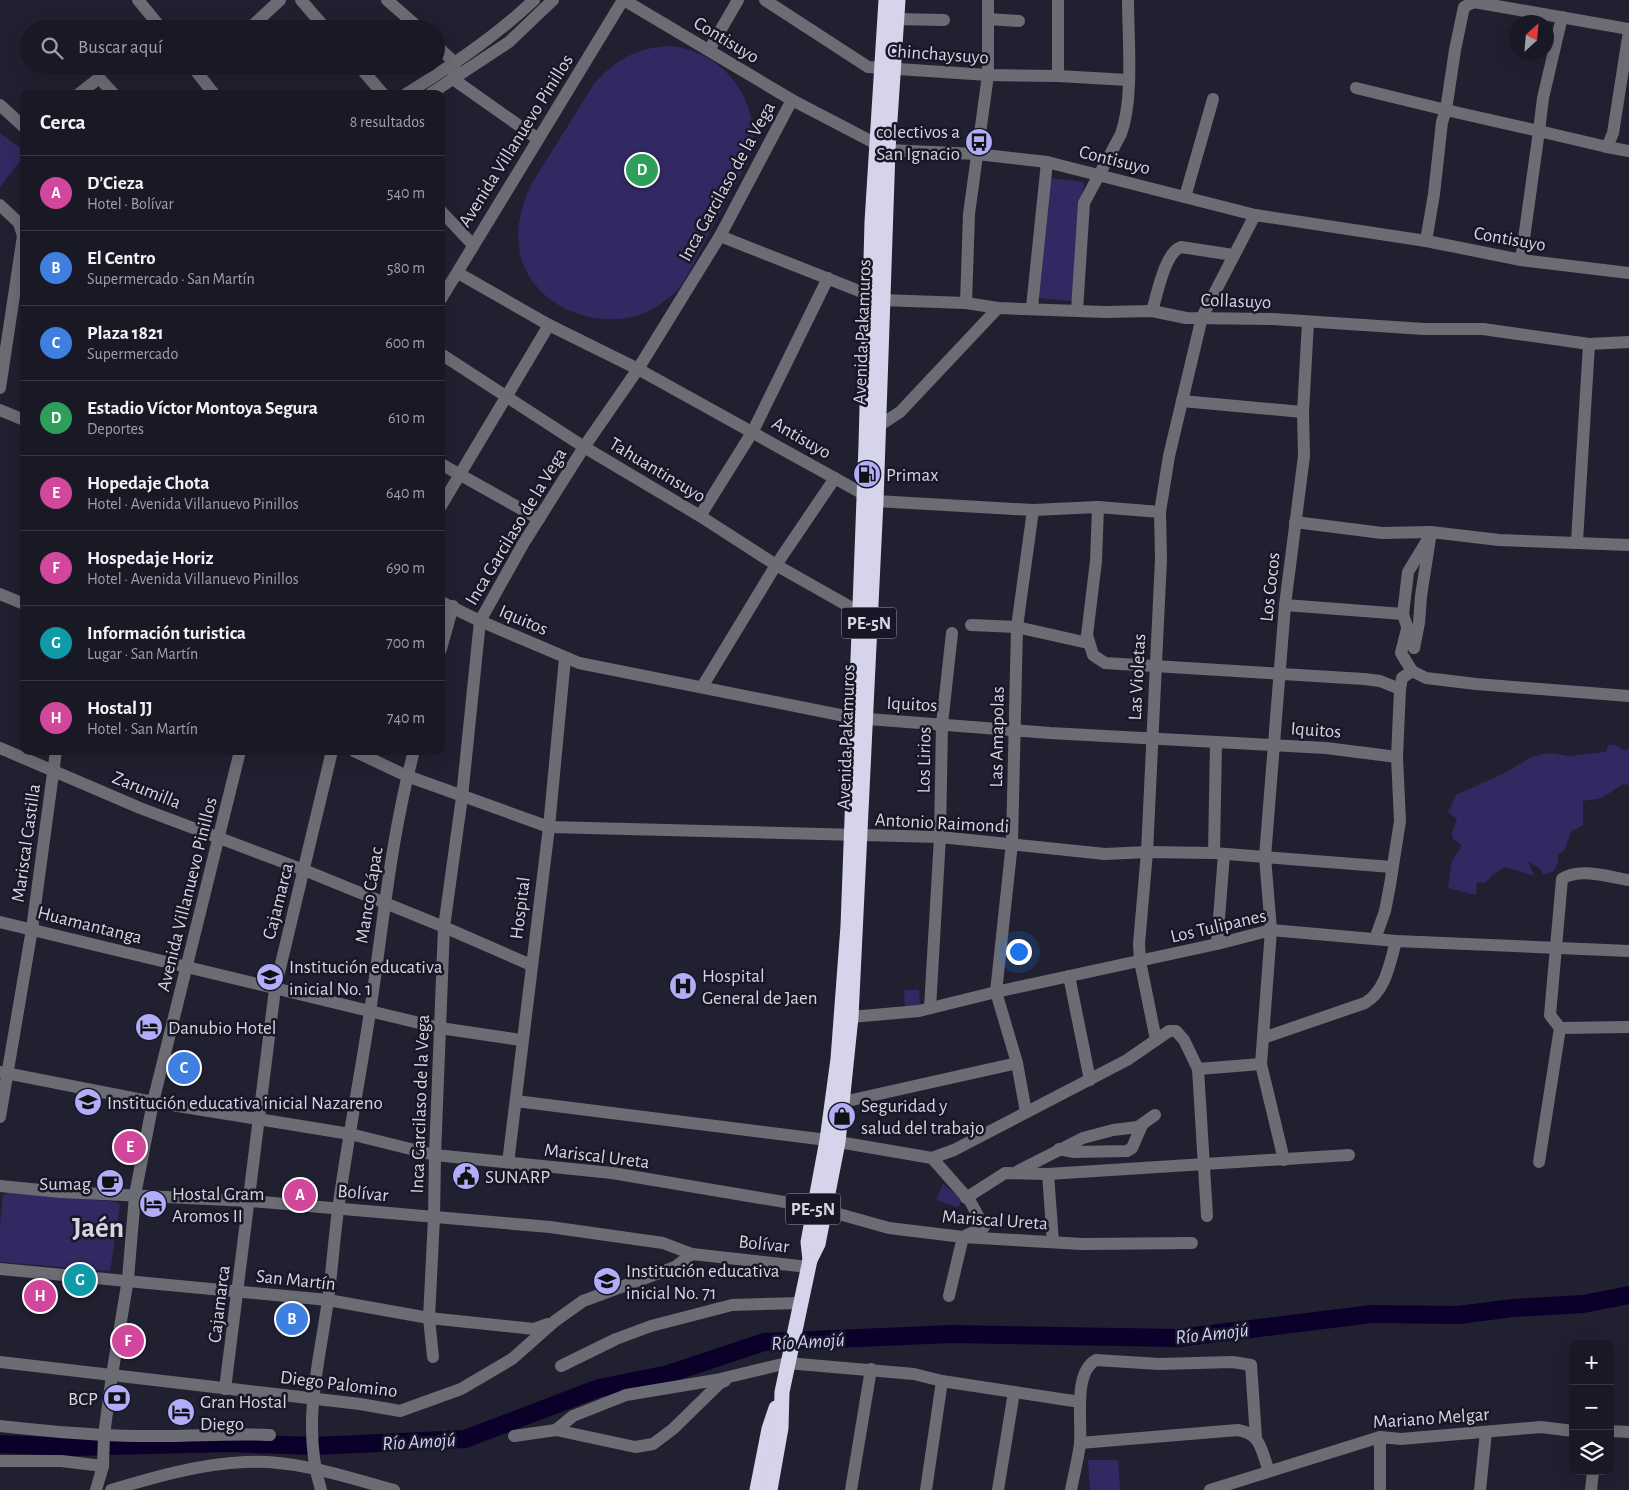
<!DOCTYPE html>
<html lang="es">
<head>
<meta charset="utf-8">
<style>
	body { margin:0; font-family:"Alegreya Sans",sans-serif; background:#262532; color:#f1f3f6 }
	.controls { position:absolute; right:15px; bottom:15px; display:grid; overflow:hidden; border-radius:10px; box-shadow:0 5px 20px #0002 }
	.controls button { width:45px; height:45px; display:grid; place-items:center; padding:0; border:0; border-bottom:1px solid #373742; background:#191825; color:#f1f3f6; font:25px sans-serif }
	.compass { position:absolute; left:1509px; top:15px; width:45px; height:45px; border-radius:50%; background:#191825; box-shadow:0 5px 20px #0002; rotate:26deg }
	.you { position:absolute; left:1018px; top:951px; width:18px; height:18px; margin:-12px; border:4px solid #fff; border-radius:50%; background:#1a73e8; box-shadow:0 0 0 8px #1a73e833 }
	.badge { display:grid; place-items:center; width:32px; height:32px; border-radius:50%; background:#b45309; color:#fff; font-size:16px; font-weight:700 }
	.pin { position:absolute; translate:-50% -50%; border:2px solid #fff; box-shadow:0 1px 5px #0006 }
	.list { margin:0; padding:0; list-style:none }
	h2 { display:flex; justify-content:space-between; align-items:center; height:65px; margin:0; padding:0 20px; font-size:21px }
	h2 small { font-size:16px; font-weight:400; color:#9fa0a7 }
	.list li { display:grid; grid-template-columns:32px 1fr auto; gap:15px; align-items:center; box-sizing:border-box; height:75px; padding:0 20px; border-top:1px solid #373742 }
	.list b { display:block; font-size:19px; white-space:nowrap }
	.list p { margin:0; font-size:16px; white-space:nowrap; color:#9fa0a7 }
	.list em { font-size:16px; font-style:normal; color:#9fa0a7 }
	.icon { flex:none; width:28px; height:28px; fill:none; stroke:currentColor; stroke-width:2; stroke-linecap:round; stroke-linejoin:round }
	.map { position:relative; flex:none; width:1629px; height:1490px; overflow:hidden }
	.search { position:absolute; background:#191825; box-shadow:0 5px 20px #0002; left:20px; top:20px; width:425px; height:55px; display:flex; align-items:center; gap:12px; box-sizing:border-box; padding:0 18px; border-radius:28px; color:#9fa0a7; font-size:19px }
	.panel { position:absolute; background:#191825; box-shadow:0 5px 20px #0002; left:20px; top:90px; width:425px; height:665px; border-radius:10px }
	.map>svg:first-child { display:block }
	.green { fill:#322962 }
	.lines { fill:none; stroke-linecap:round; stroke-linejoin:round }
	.river { stroke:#0b002a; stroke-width:18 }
	.minor { stroke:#6c6c75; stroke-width:12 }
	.highway { stroke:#d5d4eb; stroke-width:15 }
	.labels { text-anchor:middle; stroke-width:5; stroke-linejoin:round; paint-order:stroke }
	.shield { fill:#181727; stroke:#9c9ca8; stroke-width:1 }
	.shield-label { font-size:18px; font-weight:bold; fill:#d5d5e0 }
	.street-label { font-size:19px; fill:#d5d5e0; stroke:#181727 }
	.poi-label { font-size:19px; fill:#d5d5e0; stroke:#181727; text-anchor:start }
	.water-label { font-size:20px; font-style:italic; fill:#d0cff6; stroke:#181727 }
	.town-label { font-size:29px; font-weight:bold; fill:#d5d5e0; stroke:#181727 }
</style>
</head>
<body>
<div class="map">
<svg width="1629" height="1490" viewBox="0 0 1629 1490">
	<rect width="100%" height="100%" fill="#212031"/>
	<g class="green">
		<path d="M672,46C725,53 762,101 751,154C735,185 719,215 703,245C696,258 690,273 681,285C677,292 668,298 662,303C613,340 527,311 519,247C516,225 522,205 531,185L594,84C616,59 638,47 672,46Z"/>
		<path d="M0,133L24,151V156L0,187Z"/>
		<path d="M1050,178L1084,182L1072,301L1038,298Z"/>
		<path d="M1609,744L1618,746L1625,751L1629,748V785L1623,784L1602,798L1583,801V825L1571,832L1564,851L1558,854V861L1554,871L1544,875L1539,868L1528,861L1534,876L1506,867L1492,875L1485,883L1477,882L1476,895L1448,888L1452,861L1462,845L1453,839L1452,833L1457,819L1448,812L1456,795L1507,772L1531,757L1549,753L1569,756L1606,752Z"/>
		<path d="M904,990H919L920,1007H905Z"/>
		<path d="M943,1184L962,1199L958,1207L936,1200Z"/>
		<path d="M10,1192L117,1202L120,1205L110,1271L0,1262V1226L3,1195Z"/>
		<path d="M1088,1460H1118L1120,1490H1090Z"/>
	</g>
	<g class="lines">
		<path class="river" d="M0,1444L74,1447L228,1443L315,1446L465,1439L599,1388L668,1374L764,1342L952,1334L1178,1338L1372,1314L1458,1315L1513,1308L1583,1304L1629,1295"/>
		<g class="minor">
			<path d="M138,0L162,29"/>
			<path d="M301,0L326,29"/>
			<path d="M387,0L420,29"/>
			<path d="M624,0L792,100L888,150L977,154L1047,162L1255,215L1426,241L1521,260L1629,273"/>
			<path d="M765,0L868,67L988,75L1058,76L1128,80"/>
			<path d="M896,19L944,20"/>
			<path d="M988,19L1019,21"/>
			<path d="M249,29L280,0"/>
			<path d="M436,45L455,63L453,79L538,139"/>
			<path d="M709,50L738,0"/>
			<path d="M192,66L214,94"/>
			<path d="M359,66L383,94"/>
			<path d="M199,75L208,66"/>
			<path d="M1058,76V0"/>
			<path d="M1356,88L1446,110L1455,50L1464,7L1474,2L1629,29"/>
			<path d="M79,94L99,78L114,94"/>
			<path d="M406,94C451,66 495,37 534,0"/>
			<path d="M430,94L509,42L553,0"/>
			<path d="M0,105L24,127"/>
			<path d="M1607,147L1629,151"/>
			<path d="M1185,197L1213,99"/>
			<path d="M0,205L19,223L23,236L0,388"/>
			<path d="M441,211L473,245"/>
			<path d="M720,236L882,300L966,303L998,308L1105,312L1152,311L1186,318L1273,319L1424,329H1483L1589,344L1629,342"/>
			<path d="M1426,241L1434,194L1442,122L1446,110L1539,131L1543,98L1562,17"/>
			<path d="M1521,260L1539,131L1607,147L1613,133L1629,31"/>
			<path d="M458,273L549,325L638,369L876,501L1033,510L1098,507L1160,512"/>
			<path d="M441,299L623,0"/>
			<path d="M966,303L969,214L988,75V0"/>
			<path d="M1032,307L1047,162"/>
			<path d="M1077,310L1084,203L1121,134C1134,98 1128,39 1128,0"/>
			<path d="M1152,311C1157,295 1165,252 1181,247L1233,255"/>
			<path d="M441,354L584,447L700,516L776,565L859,612"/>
			<path d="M1182,401L1303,412"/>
			<path d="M0,410L24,420"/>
			<path d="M877,427L900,412L998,308"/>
			<path d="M441,464L539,519"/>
			<path d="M441,506L549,325"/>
			<path d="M1098,507L1096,561L1087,635L1093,655L1105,663L1364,679L1380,681L1400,689"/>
			<path d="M700,516L753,431L828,278"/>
			<path d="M1295,522L1382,533L1431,532L1499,540L1629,545"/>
			<path d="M1577,541L1589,344"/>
			<path d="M0,594L24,604"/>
			<path d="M441,602L480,621L579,663L855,718L1050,733L1326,748L1397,757"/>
			<path d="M1285,605L1403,614L1414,648"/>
			<path d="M1403,614L1408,572L1428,539"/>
			<path d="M971,625L1017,627L1088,643"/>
			<path d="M1407,629L1401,653L1412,671L1426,678L1476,684L1629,696"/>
			<path d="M1414,648L1419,623L1421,596L1431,532"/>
			<path d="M441,649L453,606"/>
			<path d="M702,687L776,565L835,478"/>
			<path d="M0,748L140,808L304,870L444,927L531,965"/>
			<path d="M354,751L407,776L549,827L940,837L1105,854L1147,852L1214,853L1392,867"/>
			<path d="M1214,853L1216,743"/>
			<path d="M1629,880C1609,877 1579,867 1562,879L1550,1015L1560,1028L1629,1027"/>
			<path d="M0,922L440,1028L521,1040"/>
			<path d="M1375,939L1385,911L1390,885L1400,821L1397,757L1400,689L1402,678L1412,671"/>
			<path d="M1217,944L1224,854"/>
			<path d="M1069,976L1090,1080"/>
			<path d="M930,1008L940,837L942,724L952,633"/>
			<path d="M851,1017L919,1011L996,992L1217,944L1271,930L1396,941L1629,951"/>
			<path d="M1263,1038L1365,1003C1386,990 1390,963 1396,941"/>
			<path d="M1156,1040L1140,961L1139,944L1147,852L1161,559L1160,512L1169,456L1202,317L1255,215"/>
			<path d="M1198,1069L1261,1064"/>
			<path d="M0,1072L153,1102L350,1134L435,1155L612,1173L814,1207L889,1228L963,1237L1082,1244L1192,1243"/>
			<path d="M516,1101L827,1140L932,1158L954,1150L1127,1060L1169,1031H1176L1184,1040L1198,1069L1207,1216"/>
			<path d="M843,1102L1017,1063"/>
			<path d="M1026,1112L1017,1063L996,992L1012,843L1017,627L1033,510"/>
			<path d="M0,1117L32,929L56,751"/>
			<path d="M1059,1149L1074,1152L1127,1151L1132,1148L1142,1125"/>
			<path d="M932,1158L970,1201L984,1227L963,1237L949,1296"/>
			<path d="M1284,1160L1261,1064L1271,930L1265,857L1285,605L1304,456L1303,412L1308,322"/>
			<path d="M1539,1162L1560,1028"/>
			<path d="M508,1163L549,827L565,658"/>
			<path d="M1018,1171L1083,1138L1113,1130L1138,1127L1155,1115"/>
			<path d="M1048,1174L1053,1242"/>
			<path d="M0,1186L61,1192L250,1201L550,1227L663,1243L692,1254L808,1267"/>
			<path d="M966,1198L1005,1173L1048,1174L1349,1155"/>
			<path d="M0,1269L328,1300L429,1318L534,1329L548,1324"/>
			<path d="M433,1357L429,1318L434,1218L435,1155L444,927L462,797L480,621L523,544L584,447L638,369L720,236L792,100"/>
			<path d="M0,1362L360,1404L400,1411L461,1389L512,1359L555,1321L583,1301L675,1267L692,1254"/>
			<path d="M561,1366L616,1339L651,1326L732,1305L800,1303"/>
			<path d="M225,1389L275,989L332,751"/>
			<path d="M0,1426C53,1432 106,1437 160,1436C197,1436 233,1433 270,1435"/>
			<path d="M556,1430L573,1416L626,1395L716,1380L787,1363L914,1374L942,1381L1080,1402"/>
			<path d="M1610,1431L1629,1432"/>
			<path d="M514,1436L556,1430L635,1447L653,1444L673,1429L720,1383L725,1381"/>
			<path d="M1080,1443L1238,1430C1262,1434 1261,1451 1269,1471"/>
			<path d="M0,1461H61L103,1466"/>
			<path d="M96,1490L103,1466L104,1435L112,1375L128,1279L135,1195L153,1102L240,751"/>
			<path d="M111,1490C155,1477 199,1464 245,1462C295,1459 346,1477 394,1490"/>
			<path d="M321,1490C301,1425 319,1365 328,1300C332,1270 334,1240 338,1210C347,1143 360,1078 370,1012C383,925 391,836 414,751"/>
			<path d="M851,1490L871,1369"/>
			<path d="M926,1490L942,1381"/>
			<path d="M998,1490L1014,1392"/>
			<path d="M1071,1490C1074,1475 1078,1459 1080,1444C1082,1421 1073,1372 1096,1360L1159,1364L1233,1362L1251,1365L1256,1438"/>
			<path d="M1210,1490L1380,1437L1401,1439L1541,1427L1573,1431"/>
			<path d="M1380,1490V1437"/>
			<path d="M1480,1490L1486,1432"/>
			<path d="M1591,1490L1593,1471"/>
		</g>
		<g class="highway">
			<path d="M886,0L872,222L866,445L848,926L838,1059L827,1140L808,1242L810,1260L818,1244L838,1142L851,1017L876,501L888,150L898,0"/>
			<path d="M757,1490L769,1429L776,1408"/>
			<path d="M770,1490L781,1428L782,1392L810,1260"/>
		</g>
	</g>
	<defs>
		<g id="bus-disc" transform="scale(1.4375)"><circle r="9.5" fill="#b2adf9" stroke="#181727"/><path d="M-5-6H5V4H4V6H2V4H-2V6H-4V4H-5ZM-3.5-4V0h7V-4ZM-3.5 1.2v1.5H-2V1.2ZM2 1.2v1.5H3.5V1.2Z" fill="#111"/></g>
		<g id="fuel-disc" transform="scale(1.4375)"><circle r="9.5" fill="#b2adf9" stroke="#181727"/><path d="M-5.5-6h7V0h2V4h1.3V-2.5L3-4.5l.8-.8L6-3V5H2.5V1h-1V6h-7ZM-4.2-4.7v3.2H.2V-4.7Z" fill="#111"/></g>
		<g id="school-disc" transform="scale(1.4375)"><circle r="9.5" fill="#b2adf9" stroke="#181727"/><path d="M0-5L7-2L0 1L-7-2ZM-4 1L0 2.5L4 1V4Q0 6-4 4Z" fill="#111"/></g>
		<g id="hospital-disc" transform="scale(1.4375)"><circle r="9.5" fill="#b2adf9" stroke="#181727"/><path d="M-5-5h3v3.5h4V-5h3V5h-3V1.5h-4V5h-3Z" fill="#111"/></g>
		<g id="hotel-disc" transform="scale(1.4375)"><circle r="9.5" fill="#b2adf9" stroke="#181727"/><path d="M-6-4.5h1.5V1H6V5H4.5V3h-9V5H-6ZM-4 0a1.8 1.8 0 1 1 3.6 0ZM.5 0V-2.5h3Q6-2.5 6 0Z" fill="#111"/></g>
		<g id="shop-disc" transform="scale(1.4375)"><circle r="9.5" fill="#b2adf9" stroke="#181727"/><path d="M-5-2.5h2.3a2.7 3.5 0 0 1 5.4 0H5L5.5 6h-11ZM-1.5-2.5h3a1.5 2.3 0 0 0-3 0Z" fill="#111"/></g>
		<g id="civic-disc" transform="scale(1.4375)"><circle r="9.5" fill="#b2adf9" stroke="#181727"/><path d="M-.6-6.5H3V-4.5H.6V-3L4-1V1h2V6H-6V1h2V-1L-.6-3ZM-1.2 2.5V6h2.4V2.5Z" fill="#111"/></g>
		<g id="cafe-disc" transform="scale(1.4375)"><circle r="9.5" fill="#b2adf9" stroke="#181727"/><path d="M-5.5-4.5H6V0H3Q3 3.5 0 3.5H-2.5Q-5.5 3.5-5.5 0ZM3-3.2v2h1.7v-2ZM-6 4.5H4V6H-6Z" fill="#111"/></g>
		<g id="bank-disc" transform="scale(1.4375)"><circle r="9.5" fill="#b2adf9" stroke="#181727"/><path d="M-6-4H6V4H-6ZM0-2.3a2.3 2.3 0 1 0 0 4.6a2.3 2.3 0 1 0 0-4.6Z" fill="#111"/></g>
	</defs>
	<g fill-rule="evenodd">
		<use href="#bus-disc" x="979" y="142"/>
		<use href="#fuel-disc" x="867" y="474"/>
		<use href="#school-disc" x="270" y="977"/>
		<use href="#hospital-disc" x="683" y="986"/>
		<use href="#hotel-disc" x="149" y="1027"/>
		<use href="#school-disc" x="88" y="1102"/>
		<use href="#shop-disc" x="842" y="1116"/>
		<use href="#civic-disc" x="466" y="1176"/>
		<use href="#cafe-disc" x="110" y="1183"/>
		<use href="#hotel-disc" x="153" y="1204"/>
		<use href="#school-disc" x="607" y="1281"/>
		<use href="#bank-disc" x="117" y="1398"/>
		<use href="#hotel-disc" x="181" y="1412"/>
	</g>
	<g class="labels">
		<g class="shield">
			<rect x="841.5" y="607.5" width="55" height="31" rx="4"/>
			<rect x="785.5" y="1193.5" width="55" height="31" rx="4"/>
		</g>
		<g class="shield-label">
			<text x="869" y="629">PE-5N</text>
			<text x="813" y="1215">PE-5N</text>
		</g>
		<g class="street-label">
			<text transform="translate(727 39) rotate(31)" y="7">Contisuyo</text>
			<text transform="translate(938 53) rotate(4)" y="7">Chinchaysuyo</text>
			<text transform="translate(515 140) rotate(-58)" y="7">Avenida Villanuevo Pinillos</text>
			<text transform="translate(1115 159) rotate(14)" y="7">Contisuyo</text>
			<text transform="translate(726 181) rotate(-61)" y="7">Inca Garcilaso de la Vega</text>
			<text transform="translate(1510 238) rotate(10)" y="7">Contisuyo</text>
			<text transform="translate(1236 300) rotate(2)" y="7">Collasuyo</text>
			<text transform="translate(861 332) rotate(-88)" y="7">Avenida Pakamuros</text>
			<text transform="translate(802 437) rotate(30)" y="7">Antisuyo</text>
			<text transform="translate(658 469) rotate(31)" y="7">Tahuantinsuyo</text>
			<text transform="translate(515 526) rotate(-59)" y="7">Inca Garcilaso de la Vega</text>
			<text transform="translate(1269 587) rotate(-84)" y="7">Los Cocos</text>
			<text transform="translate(524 619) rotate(23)" y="7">Iquitos</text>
			<text transform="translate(1136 677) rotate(-87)" y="7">Las Violetas</text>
			<text transform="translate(912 703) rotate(3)" y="7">Iquitos</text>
			<text transform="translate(1316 729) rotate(4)" y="7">Iquitos</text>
			<text transform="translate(845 737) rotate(-88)" y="7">Avenida Pakamuros</text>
			<text transform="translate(996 737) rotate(-89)" y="7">Las Amapolas</text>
			<text transform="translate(923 760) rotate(-89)" y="7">Los Lirios</text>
			<text transform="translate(147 789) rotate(22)" y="7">Zarumilla</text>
			<text transform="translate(942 822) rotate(3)" y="7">Antonio Raimondi</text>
			<text transform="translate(25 843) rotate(-82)" y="7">Mariscal Castilla</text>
			<text transform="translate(186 894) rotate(-76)" y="7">Avenida Villanuevo Pinillos</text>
			<text transform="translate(368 895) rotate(-81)" y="7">Manco Cápac</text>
			<text transform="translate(277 901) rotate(-76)" y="7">Cajamarca</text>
			<text transform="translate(519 908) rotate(-83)" y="7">Hospital</text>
			<text transform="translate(90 924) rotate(14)" y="7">Huamantanga</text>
			<text transform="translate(1218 925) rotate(-13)" y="7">Los Tulipanes</text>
			<text transform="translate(419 1104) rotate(-88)" y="7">Inca Garcilaso de la Vega</text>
			<text transform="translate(597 1155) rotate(7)" y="7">Mariscal Ureta</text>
			<text transform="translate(363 1192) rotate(5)" y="7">Bolívar</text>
			<text transform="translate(995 1219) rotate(4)" y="7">Mariscal Ureta</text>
			<text transform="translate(764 1243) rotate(6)" y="7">Bolívar</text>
			<text transform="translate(296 1279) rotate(6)" y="7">San Martín</text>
			<text transform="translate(218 1304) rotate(-83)" y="7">Cajamarca</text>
			<text transform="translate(339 1383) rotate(7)" y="7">Diego Palomino</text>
			<text transform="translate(1431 1417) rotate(-4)" y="7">Mariano Melgar</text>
		</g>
		<g class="poi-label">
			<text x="960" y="138" text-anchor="end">colectivos a<tspan x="960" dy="22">San Ignacio</tspan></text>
			<text x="886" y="481">Primax</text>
			<text x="289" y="973">Institución educativa<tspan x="289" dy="22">inicial No. 1</tspan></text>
			<text x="702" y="982">Hospital<tspan x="702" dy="22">General de Jaen</tspan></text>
			<text x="168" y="1034">Danubio Hotel</text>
			<text x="107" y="1109">Institución educativa inicial Nazareno</text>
			<text x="861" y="1112">Seguridad y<tspan x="861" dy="22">salud del trabajo</tspan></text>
			<text x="485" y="1183">SUNARP</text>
			<text x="91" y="1190" text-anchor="end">Sumag</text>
			<text x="172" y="1200">Hostal Gram<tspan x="172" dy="22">Aromos II</tspan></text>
			<text x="626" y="1277">Institución educativa<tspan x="626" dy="22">inicial No. 71</tspan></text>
			<text x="98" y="1405" text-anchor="end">BCP</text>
			<text x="200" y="1408">Gran Hostal<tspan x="200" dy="22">Diego</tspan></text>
		</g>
		<g class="water-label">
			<text transform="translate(1212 1333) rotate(-6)" y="7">Río Amojú</text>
			<text transform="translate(808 1341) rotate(-3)" y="7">Río Amojú</text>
			<text transform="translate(419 1441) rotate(-3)" y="7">Río Amojú</text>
		</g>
		<g class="town-label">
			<text x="98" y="1237">Jaén</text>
		</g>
	</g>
</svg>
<div class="controls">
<button>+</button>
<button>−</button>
<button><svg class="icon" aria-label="layers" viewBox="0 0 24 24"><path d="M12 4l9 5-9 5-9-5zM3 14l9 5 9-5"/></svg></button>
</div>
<svg class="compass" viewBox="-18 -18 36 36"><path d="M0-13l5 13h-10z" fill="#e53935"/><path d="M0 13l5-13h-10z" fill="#9fa0a7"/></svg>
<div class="you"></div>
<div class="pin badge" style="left:300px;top:1195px;background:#d1479c">A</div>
<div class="pin badge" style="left:292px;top:1319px;background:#3f7fe0">B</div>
<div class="pin badge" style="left:184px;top:1068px;background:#3f7fe0">C</div>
<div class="pin badge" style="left:642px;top:170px;background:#2e9e5b">D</div>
<div class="pin badge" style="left:130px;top:1147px;background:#d1479c">E</div>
<div class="pin badge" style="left:128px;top:1341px;background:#d1479c">F</div>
<div class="pin badge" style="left:80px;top:1280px;background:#0f9aa8">G</div>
<div class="pin badge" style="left:40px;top:1296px;background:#d1479c">H</div>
<div class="search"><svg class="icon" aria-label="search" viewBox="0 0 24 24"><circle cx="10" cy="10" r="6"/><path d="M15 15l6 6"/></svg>Buscar aquí</div>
<section class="panel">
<h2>Cerca<small>8 resultados</small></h2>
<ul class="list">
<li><span class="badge" style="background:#d1479c">A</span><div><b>D’Cieza</b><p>Hotel · Bolívar</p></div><em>540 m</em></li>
<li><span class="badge" style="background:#3f7fe0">B</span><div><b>El Centro</b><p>Supermercado · San Martín</p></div><em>580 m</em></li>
<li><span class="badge" style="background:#3f7fe0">C</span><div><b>Plaza 1821</b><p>Supermercado</p></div><em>600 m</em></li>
<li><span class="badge" style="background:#2e9e5b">D</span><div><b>Estadio Víctor Montoya Segura</b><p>Deportes</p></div><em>610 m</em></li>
<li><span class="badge" style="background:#d1479c">E</span><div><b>Hopedaje Chota</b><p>Hotel · Avenida Villanuevo Pinillos</p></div><em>640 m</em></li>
<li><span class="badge" style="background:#d1479c">F</span><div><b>Hospedaje Horiz</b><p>Hotel · Avenida Villanuevo Pinillos</p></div><em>690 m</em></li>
<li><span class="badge" style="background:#0f9aa8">G</span><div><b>Información turistica</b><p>Lugar · San Martín</p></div><em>700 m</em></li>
<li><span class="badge" style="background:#d1479c">H</span><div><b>Hostal JJ</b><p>Hotel · San Martín</p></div><em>740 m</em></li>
</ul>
</section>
</div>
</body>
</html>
